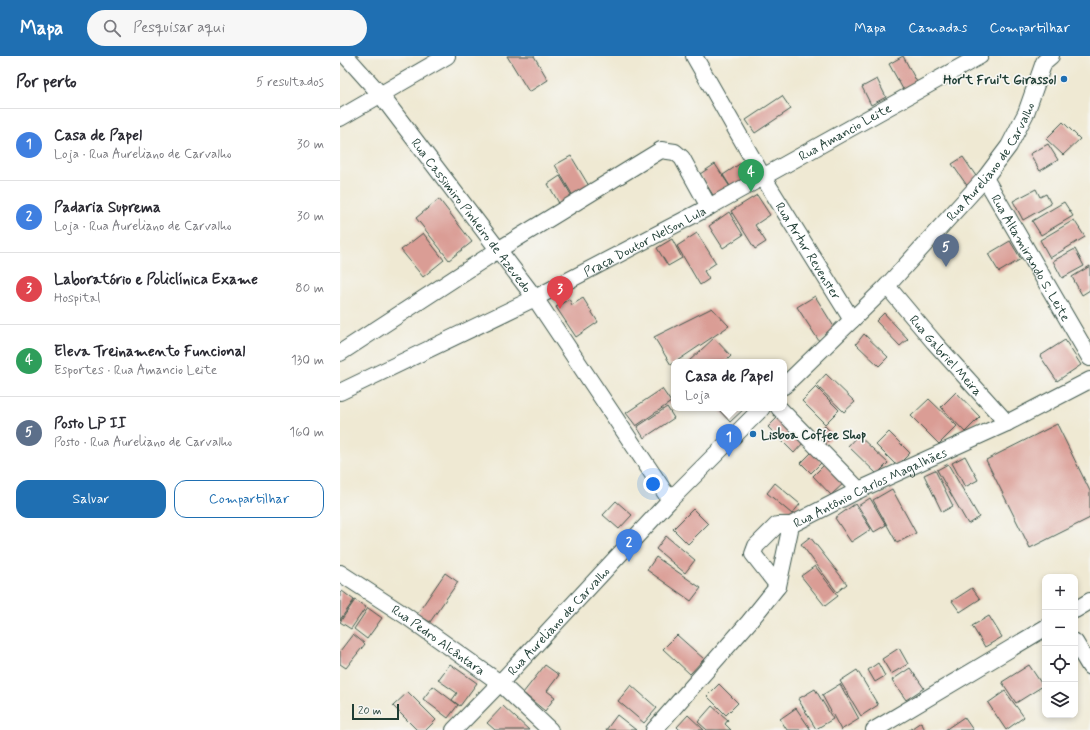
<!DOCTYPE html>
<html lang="pt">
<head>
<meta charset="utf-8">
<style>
	body { margin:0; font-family:Mynerve,sans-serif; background:#f7f7f7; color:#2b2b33 }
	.controls { position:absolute; right:12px; bottom:12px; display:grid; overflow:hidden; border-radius:8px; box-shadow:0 2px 6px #0003 }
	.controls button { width:36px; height:36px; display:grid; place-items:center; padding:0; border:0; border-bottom:1px solid #e1e1e2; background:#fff; color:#2b2b33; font:20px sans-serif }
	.scale { position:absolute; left:12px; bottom:10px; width:47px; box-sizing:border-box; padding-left:4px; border:2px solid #1f3d34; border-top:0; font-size:11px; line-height:14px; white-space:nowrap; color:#1f3d34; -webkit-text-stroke:3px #f6f6f2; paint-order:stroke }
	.you { position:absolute; left:313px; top:428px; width:14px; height:14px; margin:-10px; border:3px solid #fff; border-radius:50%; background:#1a73e8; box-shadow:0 0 0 6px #1a73e833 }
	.badge { display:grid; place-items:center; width:26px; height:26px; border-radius:50%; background:#1f6fb2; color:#fff; font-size:13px; font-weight:700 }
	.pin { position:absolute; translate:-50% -33px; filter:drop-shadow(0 1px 2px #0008) }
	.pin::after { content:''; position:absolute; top:21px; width:14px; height:12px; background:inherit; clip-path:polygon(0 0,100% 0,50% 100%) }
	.popup { position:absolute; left:331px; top:303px; width:116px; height:52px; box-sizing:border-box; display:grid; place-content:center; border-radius:8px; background:#fff; filter:drop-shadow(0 1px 3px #0005); font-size:13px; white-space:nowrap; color:#7c7c81 }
	.popup b { font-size:15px; color:#2b2b33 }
	.popup::after { content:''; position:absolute; left:50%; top:100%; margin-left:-8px; border:8px solid transparent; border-top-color:#fff }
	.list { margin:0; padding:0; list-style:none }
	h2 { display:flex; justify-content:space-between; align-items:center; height:52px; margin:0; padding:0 16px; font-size:17px }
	h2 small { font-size:13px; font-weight:400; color:#7c7c81 }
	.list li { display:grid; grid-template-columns:26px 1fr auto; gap:12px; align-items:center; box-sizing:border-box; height:72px; padding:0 16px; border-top:1px solid #e1e1e2 }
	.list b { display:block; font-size:15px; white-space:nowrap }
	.list p { margin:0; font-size:13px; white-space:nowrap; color:#7c7c81 }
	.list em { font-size:13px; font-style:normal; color:#7c7c81 }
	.actions { display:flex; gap:8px; padding:12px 16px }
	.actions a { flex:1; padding:9px 0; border:1px solid #1f6fb2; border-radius:12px; text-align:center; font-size:14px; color:#1f6fb2 }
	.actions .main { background:#1f6fb2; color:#fff }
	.icon { flex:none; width:22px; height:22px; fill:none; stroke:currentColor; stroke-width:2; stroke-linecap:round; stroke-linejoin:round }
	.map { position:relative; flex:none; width:750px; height:674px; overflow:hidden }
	header { display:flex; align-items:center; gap:24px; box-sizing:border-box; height:56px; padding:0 20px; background:#1f6fb2; color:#fff }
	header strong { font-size:19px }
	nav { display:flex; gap:22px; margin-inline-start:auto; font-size:14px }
	.search { width:280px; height:36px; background:#f7f7f7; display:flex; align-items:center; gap:10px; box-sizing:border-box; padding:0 14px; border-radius:22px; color:#7c7c81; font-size:15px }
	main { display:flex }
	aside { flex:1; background:#fff }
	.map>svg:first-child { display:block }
	.building { fill:#da9d95 }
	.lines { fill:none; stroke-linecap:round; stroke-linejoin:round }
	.minor-casing { stroke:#3e574c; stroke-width:18 }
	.minor { stroke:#fff; stroke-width:16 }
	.poi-dot { fill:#1f6fb2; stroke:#f6f6f2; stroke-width:1.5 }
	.labels { text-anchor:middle; stroke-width:3.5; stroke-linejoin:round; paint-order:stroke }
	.poi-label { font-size:13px; font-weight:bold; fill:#1f3d34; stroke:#f6f6f2; text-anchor:end }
	.street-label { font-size:13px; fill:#1f3d34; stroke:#f6f6f2 }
</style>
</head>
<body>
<header>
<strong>Mapa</strong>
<div class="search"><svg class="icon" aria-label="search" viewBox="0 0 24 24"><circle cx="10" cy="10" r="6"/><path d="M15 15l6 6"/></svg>Pesquisar aqui</div>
<nav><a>Mapa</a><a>Camadas</a><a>Compartilhar</a></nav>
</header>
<main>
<aside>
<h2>Por perto<small>5 resultados</small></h2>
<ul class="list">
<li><span class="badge" style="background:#3f7fe0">1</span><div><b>Casa de Papel</b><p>Loja · Rua Aureliano de Carvalho</p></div><em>30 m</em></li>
<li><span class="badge" style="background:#3f7fe0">2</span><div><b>Padaria Suprema</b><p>Loja · Rua Aureliano de Carvalho</p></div><em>30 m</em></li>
<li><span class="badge" style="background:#e0444e">3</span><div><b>Laboratório e Policlínica Exame</b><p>Hospital</p></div><em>80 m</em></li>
<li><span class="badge" style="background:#2e9e5b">4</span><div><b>Eleva Treinamento Funcional</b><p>Esportes · Rua Amancio Leite</p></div><em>130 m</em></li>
<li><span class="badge" style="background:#5c6f8a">5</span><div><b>Posto LP II</b><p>Posto · Rua Aureliano de Carvalho</p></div><em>160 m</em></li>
</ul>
<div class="actions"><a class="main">Salvar</a><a>Compartilhar</a></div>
</aside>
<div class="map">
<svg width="750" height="674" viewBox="0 0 750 674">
	<rect width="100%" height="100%" fill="#f6f6f2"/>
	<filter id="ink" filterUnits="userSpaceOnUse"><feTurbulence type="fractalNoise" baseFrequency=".025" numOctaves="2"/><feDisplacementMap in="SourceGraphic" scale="8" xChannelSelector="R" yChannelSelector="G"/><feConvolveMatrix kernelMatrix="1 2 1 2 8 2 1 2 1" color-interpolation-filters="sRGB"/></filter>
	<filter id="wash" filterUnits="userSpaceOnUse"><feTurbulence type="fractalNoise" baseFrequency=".012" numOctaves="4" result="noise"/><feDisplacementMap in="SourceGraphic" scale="16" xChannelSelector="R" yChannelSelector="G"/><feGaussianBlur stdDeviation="0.9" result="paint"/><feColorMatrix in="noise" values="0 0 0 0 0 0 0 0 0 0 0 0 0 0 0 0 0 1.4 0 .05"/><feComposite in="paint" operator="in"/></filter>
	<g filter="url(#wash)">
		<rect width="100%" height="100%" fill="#efe9d3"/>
		<g id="blocks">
			<g class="building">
				<path d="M167,0H194L208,24L189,36Z"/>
				<path d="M563,0L578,28L564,35L549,8Z"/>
				<path d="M537,23L546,41L531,49L522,31Z"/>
				<path d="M442,40L451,53L415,77L406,64Z"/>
				<path d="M723,66L740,83L723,99L706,83Z"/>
				<path d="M708,88L718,104L700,115L690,98Z"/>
				<path d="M231,100L252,135L236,145L215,109Z"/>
				<path d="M623,101L638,123L628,131L612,108Z"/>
				<path d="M401,107L409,122L392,133L383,119Z"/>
				<path d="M375,108L392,134L376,144L360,118Z"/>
				<path d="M220,120L233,142L220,149L208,128Z"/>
				<path d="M696,133L700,141L706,138L711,148L683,164L673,145Z"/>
				<path d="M417,139L430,159L415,169L426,186L415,193L391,155Z"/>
				<path d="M99,143L132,186L109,204L76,162Z"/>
				<path d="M724,146L733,160L701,179L692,165Z"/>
				<path d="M389,156L403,179L383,192L369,170Z"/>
				<path d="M734,164L745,181L710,202L700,184Z"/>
				<path d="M83,177L104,204L83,221L61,194Z"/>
				<path d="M357,177L376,207L364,215L369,223L360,229L337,190Z"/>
				<path d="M332,183L342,202L328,210L317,192Z"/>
				<path d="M670,185L681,203L659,216L648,198Z"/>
				<path d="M735,193L744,210L722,222L713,205Z"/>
				<path d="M750,210V234L742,239L732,221Z"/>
				<path d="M475,240L496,274L479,285L457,251Z"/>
				<path d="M243,242L258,266L236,281L216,251L229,243L232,249Z"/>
				<path d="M372,252L389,270L331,309L314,281Z"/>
				<path d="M544,257L568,283L560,290L536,265Z"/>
				<path d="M524,278L548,301L539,310L516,288Z"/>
				<path d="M374,282L391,300L385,306H348Z"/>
				<path d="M725,284L741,309L717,325L700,300Z"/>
				<path d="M486,318L515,346L504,356L476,329Z"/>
				<path d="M476,331L499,354L485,368L462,345Z"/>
				<path d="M322,333L331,346L296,370L286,357Z"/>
				<path d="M616,336L640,361L625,376L601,351Z"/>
				<path d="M589,343L617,370L599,388L571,360Z"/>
				<path d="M327,351L334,362L304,382L297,371Z"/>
				<path d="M377,352H405L390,366Z"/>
				<path d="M437,362L463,387L454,397L428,371Z"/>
				<path d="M717,368L750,435V462L690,492L646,404Z"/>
				<path d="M485,370L494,379L483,390L474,381Z"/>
				<path d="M549,376L570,397L557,410L536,389Z"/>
				<path d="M518,379L548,407L537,418L508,390Z"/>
				<path d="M472,396L482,406L471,417L461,407Z"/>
				<path d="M625,400L638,424L625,431L612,407Z"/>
				<path d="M486,407L505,426L491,439L473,420Z"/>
				<path d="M608,408L639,461L628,468L597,414Z"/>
				<path d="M595,414L613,450L602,456L584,419Z"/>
				<path d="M435,427L460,448L452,458L427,437Z"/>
				<path d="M552,433L576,477L557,487L533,444Z"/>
				<path d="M530,442L546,469L534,476L518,450Z"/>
				<path d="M276,445L292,459L279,473L263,459Z"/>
				<path d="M515,448L531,473L511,486L495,462Z"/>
				<path d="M353,453L368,468L348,488L333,473Z"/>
				<path d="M326,480L355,504L345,517L316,493Z"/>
				<path d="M470,481L507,528L497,536L461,488Z"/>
				<path d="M316,501L361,532L351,545L307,514Z"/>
				<path d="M475,510L498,540L485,550L461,520Z"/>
				<path d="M105,517L118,526L90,566L77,558Z"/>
				<path d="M632,532L640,543L620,556L612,545Z"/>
				<path d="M2,535L14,544L0,564V537Z"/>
				<path d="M15,544L26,551L11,573L0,566Z"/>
				<path d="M28,552L42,562L27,583L14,573Z"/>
				<path d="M649,560L662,581L645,591L632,570Z"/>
				<path d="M13,578L25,588L6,612L0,608V595Z"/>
				<path d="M337,579L364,603L350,618L323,593Z"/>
				<path d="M559,592L568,608L551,618L542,603Z"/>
				<path d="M538,607L545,620L535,626L528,614Z"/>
				<path d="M110,608L137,627L120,650L112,644L117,637L98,624Z"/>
				<path d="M205,609L219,619L207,635L215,641L205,655L183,637Z"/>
				<path d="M689,609L703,630L676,647L662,626Z"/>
				<path d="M570,612L584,632L566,644L552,624Z"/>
				<path d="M517,614L538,649L521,660L500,625Z"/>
				<path d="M379,628L398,647L386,659L367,640Z"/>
				<path d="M500,628L519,663L501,674L482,639Z"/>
				<path d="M291,629L317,652L304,667L278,645Z"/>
				<path d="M93,630L118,649L108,662L83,643Z"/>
				<path d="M475,633L493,663L476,673L458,643Z"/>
				<path d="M665,635L684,661L666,674L648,647Z"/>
				<path d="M68,636L96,664L86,674H77L53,650Z"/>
				<path d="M163,650L189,674H155L147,667Z"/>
				<path d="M372,650L388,664L385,668L391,674H367L358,666Z"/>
				<path d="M456,652L471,674H447L440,663Z"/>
				<path d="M277,659L296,674H266Z"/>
				<path d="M348,659L364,674H340L337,671Z"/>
				<path d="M624,661L633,674H605Z"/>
				<path d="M581,666L585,674H569Z"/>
			</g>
		</g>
	</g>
	<g filter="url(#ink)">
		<use href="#blocks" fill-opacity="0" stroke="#3e574c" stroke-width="1"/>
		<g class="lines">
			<g class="minor-casing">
				<g id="minor">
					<path id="s1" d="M6,0L40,38L195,242L330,444"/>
					<path id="s2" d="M354,0L423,121L512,264"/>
					<path d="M0,62L107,0"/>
					<path id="s3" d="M645,122L750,302"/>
					<path id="s4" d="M547,230L594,286L667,367"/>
					<path d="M0,297L158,194L321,94L335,96L342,102L369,151"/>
					<path id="s5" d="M444,330L547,230L645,122L669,90L686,57L704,6L711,0"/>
					<path id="s6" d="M0,336L195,242L369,151L640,0"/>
					<path d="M439,352L519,434"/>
					<path id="s7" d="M0,517L66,560L160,627L210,674"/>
					<path d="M438,530L413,498L416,490L437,469H451"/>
					<path d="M735,554L750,545"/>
					<path d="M735,586L750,611"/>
					<path id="s8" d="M114,674L160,627L330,444L422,352"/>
					<path id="s9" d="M314,674L409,566L438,530L451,469L519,434L667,367L750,324"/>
					<path d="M534,674L705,572"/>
				</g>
			</g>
			<use href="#minor" class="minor"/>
		</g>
	</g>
	<g class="poi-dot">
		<circle cx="724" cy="23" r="4"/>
		<circle cx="413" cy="378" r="4"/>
	</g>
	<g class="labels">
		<g class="poi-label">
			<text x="716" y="28">Hor't Frui't Girassol</text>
			<text x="421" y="383" text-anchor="start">Lisboa Coffee Shop</text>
		</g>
		<g class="street-label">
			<text dy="5" stroke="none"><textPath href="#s6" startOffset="568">Rua Amancio Leite</textPath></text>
			<text dy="5" stroke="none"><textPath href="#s5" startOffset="306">Rua Aureliano de Carvalho</textPath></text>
			<text dy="5" stroke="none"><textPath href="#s1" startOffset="203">Rua Cassimiro Pinheiro de Azevedo</textPath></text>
			<text dy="5" stroke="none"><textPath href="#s6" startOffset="340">Praça Doutor Nelson Lula</textPath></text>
			<text dy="5" stroke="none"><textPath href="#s2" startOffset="226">Rua Artur Revenster</textPath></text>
			<text dy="5" stroke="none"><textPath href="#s3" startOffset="92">Rua Altamirando S. Leite</textPath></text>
			<text dy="5" stroke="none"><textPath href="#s4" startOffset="91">Rua Gabriel Meira</textPath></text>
			<text dy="5" stroke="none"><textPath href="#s9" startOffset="340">Rua Antônio Carlos Magalhães</textPath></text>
			<text dy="5" stroke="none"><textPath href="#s8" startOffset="151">Rua Aureliano de Carvalho</textPath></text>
			<text dy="5" stroke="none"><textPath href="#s7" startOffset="119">Rua Pedro Alcântara</textPath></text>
		</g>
	</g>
</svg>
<div class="controls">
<button>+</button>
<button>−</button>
<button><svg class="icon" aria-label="locate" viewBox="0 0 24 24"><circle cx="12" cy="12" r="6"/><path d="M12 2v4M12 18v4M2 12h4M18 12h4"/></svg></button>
<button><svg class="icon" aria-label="layers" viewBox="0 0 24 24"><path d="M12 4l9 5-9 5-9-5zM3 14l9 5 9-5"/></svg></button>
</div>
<div class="scale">20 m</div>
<div class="you"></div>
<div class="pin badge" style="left:389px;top:401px;background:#3f7fe0">1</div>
<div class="popup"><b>Casa de Papel</b>Loja</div>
<div class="pin badge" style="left:289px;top:506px;background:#3f7fe0">2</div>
<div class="pin badge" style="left:220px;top:253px;background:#e0444e">3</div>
<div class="pin badge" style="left:411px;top:136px;background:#2e9e5b">4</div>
<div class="pin badge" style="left:606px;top:211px;background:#5c6f8a">5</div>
</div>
</main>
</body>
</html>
